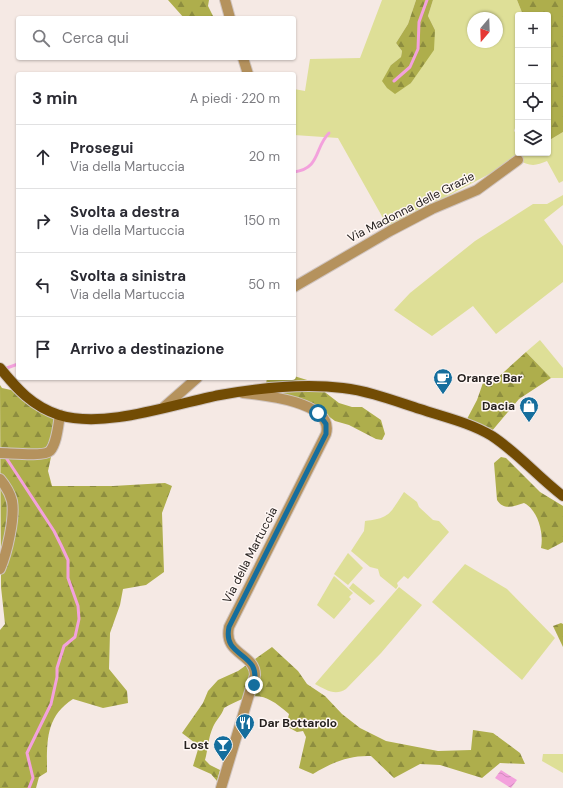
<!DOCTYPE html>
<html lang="it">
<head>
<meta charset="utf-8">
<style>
	body { margin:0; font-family:"DM Sans",sans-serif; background:#f7f7f7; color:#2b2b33 }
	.controls { position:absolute; right:12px; top:12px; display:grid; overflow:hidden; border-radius:4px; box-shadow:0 1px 3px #0004 }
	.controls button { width:36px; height:36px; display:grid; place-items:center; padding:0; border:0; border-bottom:1px solid #e1e1e2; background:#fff; color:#2b2b33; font:20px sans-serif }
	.compass { position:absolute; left:467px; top:12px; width:36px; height:36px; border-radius:50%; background:#fff; box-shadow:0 1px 3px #0004; rotate:199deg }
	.stop { position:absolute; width:12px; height:12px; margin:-9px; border:3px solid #156e9d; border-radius:50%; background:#fff }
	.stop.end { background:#156e9d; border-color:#fff; box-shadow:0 1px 4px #0008 }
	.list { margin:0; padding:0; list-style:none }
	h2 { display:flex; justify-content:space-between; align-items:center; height:52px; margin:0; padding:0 16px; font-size:17px }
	h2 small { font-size:13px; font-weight:400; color:#7c7c81 }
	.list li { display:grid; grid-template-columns:26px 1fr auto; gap:12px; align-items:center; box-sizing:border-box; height:64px; padding:0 16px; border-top:1px solid #e1e1e2 }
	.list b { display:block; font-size:15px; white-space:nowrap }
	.list p { margin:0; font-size:13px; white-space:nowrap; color:#7c7c81 }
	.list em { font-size:13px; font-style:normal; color:#7c7c81 }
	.icon { flex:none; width:22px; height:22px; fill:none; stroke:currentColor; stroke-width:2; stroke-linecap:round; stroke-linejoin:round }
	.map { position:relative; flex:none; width:563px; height:788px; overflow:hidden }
	.search { position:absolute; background:#fff; box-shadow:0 1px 3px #0004; left:16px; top:16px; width:280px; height:44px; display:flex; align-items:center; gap:10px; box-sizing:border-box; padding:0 14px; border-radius:4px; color:#7c7c81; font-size:15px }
	.panel { position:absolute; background:#fff; box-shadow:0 1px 3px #0004; left:16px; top:72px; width:280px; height:308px; border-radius:4px }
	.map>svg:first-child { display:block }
	.green { fill:#dedf97; fill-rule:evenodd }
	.forest { fill:url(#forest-firs) }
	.water { fill:url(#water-waves) }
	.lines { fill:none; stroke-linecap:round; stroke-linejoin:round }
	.stream { stroke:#f3a1dc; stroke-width:3 }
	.minor-casing { stroke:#d0c5c1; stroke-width:12 }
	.major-casing { stroke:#d0c5c1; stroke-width:12 }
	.minor { stroke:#b5925d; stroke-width:10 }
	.major { stroke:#724c04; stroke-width:10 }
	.route { stroke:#156e9d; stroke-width:5 }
	.labels { text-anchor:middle; stroke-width:3; stroke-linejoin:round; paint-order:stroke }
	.street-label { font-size:12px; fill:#26211f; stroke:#fff7f4 }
	.poi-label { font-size:12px; font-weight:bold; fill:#26211f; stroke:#fff7f4; text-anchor:start }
</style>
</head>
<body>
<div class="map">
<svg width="563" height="788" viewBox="0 0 563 788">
	<defs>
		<pattern id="forest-firs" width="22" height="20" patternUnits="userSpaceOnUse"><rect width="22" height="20" fill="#aeae4c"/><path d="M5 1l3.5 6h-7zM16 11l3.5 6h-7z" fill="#8d8d3f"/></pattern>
		<pattern id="water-waves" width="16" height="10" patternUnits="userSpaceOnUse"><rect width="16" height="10" fill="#f3a1dc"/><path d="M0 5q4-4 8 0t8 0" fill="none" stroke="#d08abc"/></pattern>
	</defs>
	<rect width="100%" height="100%" fill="#f5e9e4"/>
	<g class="green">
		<path d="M382,0H416L408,24L396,43L402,51L401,57L391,65L411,83L418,71L435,30L428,16L433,0H517L523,15H518V119L514,131L518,135V153H548V141L563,132V181L559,183L547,161C536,166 529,167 518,159L388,227L338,138L294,135V89L305,91L310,59L360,58ZM473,18H497V42H473Z"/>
		<path d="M563,195V205L544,220L563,246V282L496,334L473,306L432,336L394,310L410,293L475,241L533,204H547Z"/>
		<path d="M540,340L563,368V378H551L526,352Z"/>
		<path d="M404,492L417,502L419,507L433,520L439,521L449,532L408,579L404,576L397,583L398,586L396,589L380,576L378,569L370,567L351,551L364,531L365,521C391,518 390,513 404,492Z"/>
		<path d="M348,553L363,568L348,585L334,574Z"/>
		<path d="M465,564L507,589L555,638L522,680L432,602Z"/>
		<path d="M334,576L353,593L349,597L351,599L334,619L317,605Z"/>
		<path d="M353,583L375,601L370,605L349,588Z"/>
		<path d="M399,587L422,605L381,653L346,689C335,696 326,690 315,684Z"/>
		<path d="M543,754H563V773L542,761Z"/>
	</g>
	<g class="forest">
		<path d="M168,0H209L208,6L214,18H184Z"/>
		<path d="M416,0H433L428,16L435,30L434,50L411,83L395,94L387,88L382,81L391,65L401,57L402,51L396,43L408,24Z"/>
		<path d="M517,0H563V132L548,141V15H523Z"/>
		<path d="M526,352L551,378L519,399L491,432L467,419L477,400L485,377L493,382Z"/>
		<path d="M294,376L317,383L326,393L339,403L352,407H362L381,420L385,434L382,440L376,439L349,425L335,421L312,404L296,398L280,395L266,384L267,378H294Z"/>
		<path d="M0,385L2,388L20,392L60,415L48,471L52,486H113L165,483L172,486L162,513L164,572L146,585L123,589L120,605L110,633L109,669L127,691L128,703L103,708L73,699C45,717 47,742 47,772L39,777L36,788H0V630L5,624L1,587Z"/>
		<path d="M501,457L506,458L540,492L563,506V542L548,550L541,548C544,533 538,510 524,503C514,506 504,511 497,500L494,463Z"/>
		<path d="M561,623L563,624V647L553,626Z"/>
		<path d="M272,647L298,671L307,684L325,696L342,714L360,728L386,741L438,751L471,750L473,730L493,733L520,753L525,764L500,763L482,778L440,765L420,764L394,778L371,756C349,755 331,763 313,774L299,768L306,737L303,731L297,732L286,726L289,714C264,692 254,691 224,708C222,715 216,720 213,727C208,738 208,749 205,760L210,765L220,770L217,781L211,774L193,766L199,746L182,733L203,703L208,691L218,680L238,671Z"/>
	</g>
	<path class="water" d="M501,770L517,780L511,788L495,778Z"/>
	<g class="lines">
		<g class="stream">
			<path d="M394,81L410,67L418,49L419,22L427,0"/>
			<path d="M294,172C321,168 314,148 329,133"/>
			<path d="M4,369L18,364"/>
			<path d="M5,456L54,531L61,545L68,560V578L78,606L79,619L75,637L64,646L57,668V677L51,704L27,753L33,778L29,788"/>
		</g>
		<g class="minor-casing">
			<g id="minor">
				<path d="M225,0L230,18"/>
				<path d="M243,58L248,74"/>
				<path d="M294,287L390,231L432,209L477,190L518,160"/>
				<path d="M164,407L197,378"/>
				<path d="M0,453C10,453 44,457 50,451C57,443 58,426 60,415"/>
				<path d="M0,479C5,485 10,493 12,501C15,518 7,553 0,569"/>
				<path d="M221,788L255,675C255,653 223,655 229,627L326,434C335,402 263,395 243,393"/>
			</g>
		</g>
		<g class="major-casing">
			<path id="major" d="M0,368C17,389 32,406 59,415C106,429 173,404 220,395C259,388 303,383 343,388C369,391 395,401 420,409C444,417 471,423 492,436C518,453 538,477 563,496"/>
		</g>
		<use href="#minor" class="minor"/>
		<use href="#major" class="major"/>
	</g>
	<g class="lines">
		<path class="route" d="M254,685C262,651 222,659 229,627L326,434V424L318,413"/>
	</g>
	<defs>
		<g id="cafe-pin" transform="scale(1)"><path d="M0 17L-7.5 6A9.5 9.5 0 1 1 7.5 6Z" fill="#156e9d" stroke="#fff7f4"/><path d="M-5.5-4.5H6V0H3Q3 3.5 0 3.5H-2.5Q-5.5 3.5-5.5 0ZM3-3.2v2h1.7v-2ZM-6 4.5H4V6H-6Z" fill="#fff"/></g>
		<g id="shop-pin" transform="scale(1)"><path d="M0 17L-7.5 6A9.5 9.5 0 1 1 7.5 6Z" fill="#156e9d" stroke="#fff7f4"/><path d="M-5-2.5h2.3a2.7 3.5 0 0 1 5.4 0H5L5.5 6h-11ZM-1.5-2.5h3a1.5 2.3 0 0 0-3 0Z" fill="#fff"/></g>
		<g id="restaurant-pin" transform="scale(1)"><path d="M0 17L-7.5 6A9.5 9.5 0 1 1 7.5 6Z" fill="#156e9d" stroke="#fff7f4"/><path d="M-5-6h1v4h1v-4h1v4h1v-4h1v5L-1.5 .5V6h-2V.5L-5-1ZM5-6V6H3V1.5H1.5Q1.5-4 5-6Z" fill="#fff"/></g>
		<g id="bar-pin" transform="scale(1)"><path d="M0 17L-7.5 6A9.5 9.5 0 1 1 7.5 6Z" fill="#156e9d" stroke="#fff7f4"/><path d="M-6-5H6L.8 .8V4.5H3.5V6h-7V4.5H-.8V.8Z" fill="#fff"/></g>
	</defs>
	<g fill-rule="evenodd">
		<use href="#cafe-pin" x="443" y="378"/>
		<use href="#shop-pin" x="529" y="406"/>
		<use href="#restaurant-pin" x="245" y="723"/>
		<use href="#bar-pin" x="223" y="745"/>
	</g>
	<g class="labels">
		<g class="street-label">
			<text transform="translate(411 207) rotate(-27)" y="4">Via Madonna delle Grazie</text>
			<text transform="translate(250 555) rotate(-63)" y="4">Via della Martuccia</text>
		</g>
		<g class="poi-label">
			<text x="457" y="382">Orange Bar</text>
			<text x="515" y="410" text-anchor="end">Dacia</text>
			<text x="259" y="727">Dar Bottarolo</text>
			<text x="209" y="749" text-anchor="end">Lost</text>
		</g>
	</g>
</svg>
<div class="controls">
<button>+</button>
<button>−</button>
<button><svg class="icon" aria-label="locate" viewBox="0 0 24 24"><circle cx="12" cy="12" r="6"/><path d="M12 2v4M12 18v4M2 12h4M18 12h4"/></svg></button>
<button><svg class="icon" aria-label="layers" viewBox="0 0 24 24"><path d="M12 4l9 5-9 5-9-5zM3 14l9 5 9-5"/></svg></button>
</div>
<svg class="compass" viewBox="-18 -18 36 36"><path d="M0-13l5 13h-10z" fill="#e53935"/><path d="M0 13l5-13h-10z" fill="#7c7c81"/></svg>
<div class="stop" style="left:318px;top:413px"></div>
<div class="stop end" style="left:254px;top:685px"></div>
<div class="search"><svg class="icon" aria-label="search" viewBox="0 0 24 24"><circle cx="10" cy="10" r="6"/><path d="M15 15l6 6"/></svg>Cerca qui</div>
<section class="panel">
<h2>3 min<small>A piedi · 220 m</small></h2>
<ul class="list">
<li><svg class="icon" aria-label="ahead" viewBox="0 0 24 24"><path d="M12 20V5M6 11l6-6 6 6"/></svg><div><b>Prosegui</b><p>Via della Martuccia</p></div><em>20 m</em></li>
<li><svg class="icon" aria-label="right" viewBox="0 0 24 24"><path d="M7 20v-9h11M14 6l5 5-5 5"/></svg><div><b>Svolta a destra</b><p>Via della Martuccia</p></div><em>150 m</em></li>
<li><svg class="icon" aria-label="left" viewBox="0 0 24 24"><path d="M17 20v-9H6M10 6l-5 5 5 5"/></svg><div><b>Svolta a sinistra</b><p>Via della Martuccia</p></div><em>50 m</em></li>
<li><svg class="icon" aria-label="arrive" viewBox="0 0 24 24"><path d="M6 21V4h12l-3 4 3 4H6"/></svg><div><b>Arrivo a destinazione</b></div></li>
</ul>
</section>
</div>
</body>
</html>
